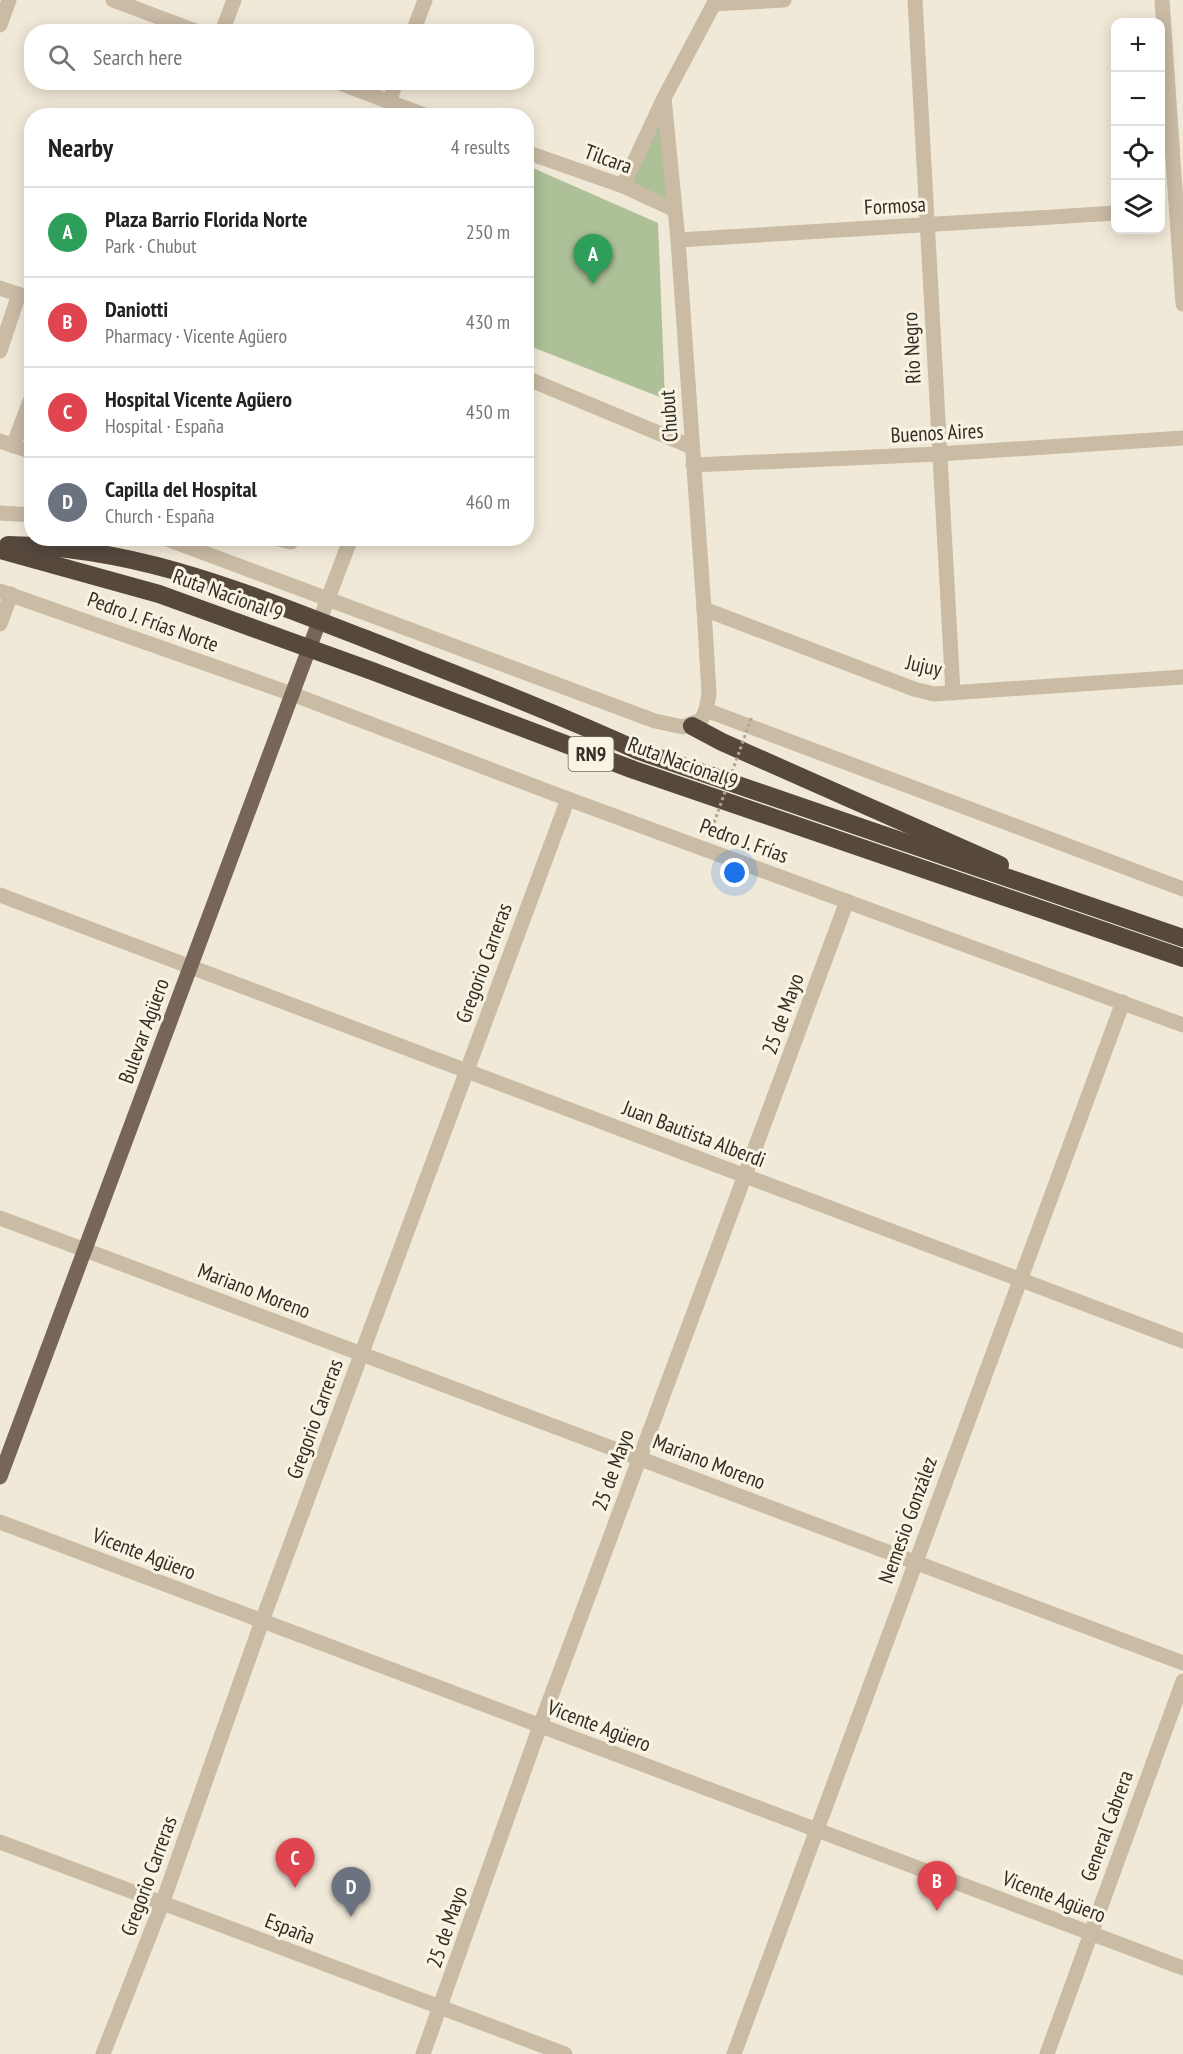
<!DOCTYPE html>
<html lang="en">
<head>
<meta charset="utf-8">
<style>
	body { margin:0; font-family:"PT Sans Narrow",sans-serif; background:#f2f2f2; color:#222 }
	.controls { position:absolute; right:18px; top:18px; display:grid; overflow:hidden; border-radius:12px; box-shadow:0 3px 15px #0003 }
	.controls button { width:54px; height:54px; display:grid; place-items:center; padding:0; border:0; border-bottom:2px solid #e0e0e0; background:#fff; color:#222; font:30px sans-serif }
	.you { position:absolute; left:735px; top:873px; width:21px; height:21px; margin:-15px; border:4px solid #fff; border-radius:50%; background:#1a73e8; box-shadow:0 0 0 9px #1a73e833 }
	.badge { display:grid; place-items:center; width:39px; height:39px; border-radius:50%; background:#1b4a56; color:#fff; font-size:20px; font-weight:700 }
	.pin { position:absolute; translate:-50% -50px; filter:drop-shadow(0 2px 3px #0008) }
	.pin::after { content:''; position:absolute; top:32px; width:21px; height:18px; background:inherit; clip-path:polygon(0 0,100% 0,50% 100%) }
	.list { margin:0; padding:0; list-style:none }
	h2 { display:flex; justify-content:space-between; align-items:center; height:78px; margin:0; padding:0 24px; font-size:26px }
	h2 small { font-size:20px; font-weight:400; color:#767676 }
	.list li { display:grid; grid-template-columns:39px 1fr auto; gap:18px; align-items:center; box-sizing:border-box; height:90px; padding:0 24px; border-top:2px solid #e0e0e0 }
	.list b { display:block; font-size:22px; white-space:nowrap }
	.list p { margin:0; font-size:20px; white-space:nowrap; color:#767676 }
	.list em { font-size:20px; font-style:normal; color:#767676 }
	.icon { flex:none; width:33px; height:33px; fill:none; stroke:currentColor; stroke-width:2; stroke-linecap:round; stroke-linejoin:round }
	.map { position:relative; flex:none; width:1183px; height:2054px; overflow:hidden }
	.search { position:absolute; background:#fff; box-shadow:0 3px 15px #0003; left:24px; top:24px; width:510px; height:66px; display:flex; align-items:center; gap:15px; box-sizing:border-box; padding:0 21px; border-radius:24px; color:#767676; font-size:22px }
	.panel { position:absolute; background:#fff; box-shadow:0 3px 15px #0003; left:24px; top:108px; width:510px; height:438px; border-radius:24px }
	.map>svg:first-child { display:block }
	.green { fill:#adc098 }
	.lines { fill:none; stroke-linecap:round; stroke-linejoin:round }
	.minor { stroke:#c9bba4; stroke-width:15 }
	.major { stroke:#776657; stroke-width:15 }
	.highway { stroke:#56483d; stroke-width:18 }
	.path-bridge { stroke:#b5a58e; stroke-width:3; stroke-dasharray:3 3; stroke-linecap:butt }
	.labels { text-anchor:middle; stroke-width:6; stroke-linejoin:round; paint-order:stroke }
	.shield { fill:#f9f3e4; stroke:#6f685f; stroke-width:1.5 }
	.shield-label { font-size:20px; font-weight:bold; fill:#342d26 }
	.street-label { font-size:21px; fill:#342d26; stroke:#f9f3e4 }
</style>
</head>
<body>
<div class="map">
<svg width="1183" height="2054" viewBox="0 0 1183 2054">
	<rect width="100%" height="100%" fill="#f1e9d8"/>
	<g class="green">
		<path d="M663,106L670,205L627,184Z"/>
		<path d="M526,165L658,223L665,399L527,345Z"/>
	</g>
	<g class="lines">
		<g class="minor">
			<path d="M113,0L198,32"/>
			<path d="M915,0L953,693"/>
			<path d="M1162,0L1183,304"/>
			<path d="M714,4L784,0"/>
			<path d="M0,25L9,0"/>
			<path d="M222,32L234,0"/>
			<path d="M413,32L425,0"/>
			<path d="M337,82L427,116"/>
			<path d="M389,102L396,82"/>
			<path d="M526,152L623,186L673,209"/>
			<path d="M623,186L664,98L716,0"/>
			<path d="M678,240L1116,213"/>
			<path d="M0,288L32,299"/>
			<path d="M0,351L19,294"/>
			<path d="M526,378L692,447"/>
			<path d="M0,441L32,452"/>
			<path d="M13,446L32,396"/>
			<path d="M693,465L939,454L1183,438"/>
			<path d="M0,513L32,515"/>
			<path d="M164,538L655,721L683,727L701,720L706,710L709,694L704,609L678,240L664,98"/>
			<path d="M274,538L291,542L294,538"/>
			<path d="M0,591L292,694L568,799L1183,1025"/>
			<path d="M704,609L914,689L934,694L1183,677"/>
			<path d="M319,622L351,538"/>
			<path d="M0,624L11,594"/>
			<path d="M706,710L1183,889"/>
			<path d="M0,895L1183,1341"/>
			<path d="M0,1218L1183,1663"/>
			<path d="M0,1522L1183,1968"/>
			<path d="M0,1842L565,2054"/>
			<path d="M103,2054L162,1904L262,1621L568,799"/>
			<path d="M423,2054L540,1726L847,901"/>
			<path d="M734,2054L1123,1002"/>
			<path d="M1047,2054L1183,1681"/>
		</g>
		<path class="major" d="M0,1477L319,622"/>
		<g class="highway">
			<path d="M8,545C139,547 246,593 366,639C457,675 549,710 639,751L1183,938"/>
			<path d="M0,550L159,594L372,671L634,770L1183,958"/>
			<path d="M692,726L722,742L1000,865"/>
		</g>
		<path class="path-bridge" d="M710,834L752,716"/>
	</g>
	<g class="labels">
		<rect class="shield" x="568.5" y="737" width="45" height="34" rx="4.5"/>
		<g class="shield-label">
			<text x="591" y="761">RN9</text>
		</g>
		<g class="street-label">
			<text transform="translate(608 159) rotate(20)" y="7">Tilcara</text>
			<text transform="translate(895 206) rotate(-3)" y="7">Formosa</text>
			<text transform="translate(912 348) rotate(-93)" y="7">Río Negro</text>
			<text transform="translate(669 416) rotate(-94)" y="7">Chubut</text>
			<text transform="translate(937 433) rotate(-3)" y="7">Buenos Aires</text>
			<text transform="translate(228 595) rotate(20)" y="7">Ruta Nacional 9</text>
			<text transform="translate(153 622) rotate(20)" y="7">Pedro J. Frías Norte</text>
			<text transform="translate(924 666) rotate(13)" y="7">Jujuy</text>
			<text transform="translate(683 763) rotate(20)" y="7">Ruta Nacional 9</text>
			<text transform="translate(744 841) rotate(20)" y="7">Pedro J. Frías</text>
			<text transform="translate(484 963) rotate(-70)" y="7">Gregorio Carreras</text>
			<text transform="translate(783 1014) rotate(-70)" y="7">25 de Mayo</text>
			<text transform="translate(144 1031) rotate(-70)" y="7">Bulevar Agüero</text>
			<text transform="translate(694 1134) rotate(21)" y="7">Juan Bautista Alberdi</text>
			<text transform="translate(254 1291) rotate(21)" y="7">Mariano Moreno</text>
			<text transform="translate(315 1419) rotate(-70)" y="7">Gregorio Carreras</text>
			<text transform="translate(709 1462) rotate(21)" y="7">Mariano Moreno</text>
			<text transform="translate(613 1470) rotate(-70)" y="7">25 de Mayo</text>
			<text transform="translate(908 1520) rotate(-70)" y="7">Nemesio González</text>
			<text transform="translate(144 1554) rotate(21)" y="7">Vicente Agüero</text>
			<text transform="translate(599 1726) rotate(21)" y="7">Vicente Agüero</text>
			<text transform="translate(1107 1826) rotate(-70)" y="7">General Cabrera</text>
			<text transform="translate(149 1876) rotate(-70)" y="7">Gregorio Carreras</text>
			<text transform="translate(1054 1897) rotate(21)" y="7">Vicente Agüero</text>
			<text transform="translate(447 1927) rotate(-71)" y="7">25 de Mayo</text>
			<text transform="translate(290 1929) rotate(21)" y="7">España</text>
		</g>
	</g>
</svg>
<div class="controls">
<button>+</button>
<button>−</button>
<button><svg class="icon" aria-label="locate" viewBox="0 0 24 24"><circle cx="12" cy="12" r="6"/><path d="M12 2v4M12 18v4M2 12h4M18 12h4"/></svg></button>
<button><svg class="icon" aria-label="layers" viewBox="0 0 24 24"><path d="M12 4l9 5-9 5-9-5zM3 14l9 5 9-5"/></svg></button>
</div>
<div class="you"></div>
<div class="pin badge" style="left:593px;top:284px;background:#2e9e5b">A</div>
<div class="pin badge" style="left:937px;top:1911px;background:#e0444e">B</div>
<div class="pin badge" style="left:295px;top:1888px;background:#e0444e">C</div>
<div class="pin badge" style="left:351px;top:1917px;background:#6b7280">D</div>
<div class="search"><svg class="icon" aria-label="search" viewBox="0 0 24 24"><circle cx="10" cy="10" r="6"/><path d="M15 15l6 6"/></svg>Search here</div>
<section class="panel">
<h2>Nearby<small>4 results</small></h2>
<ul class="list">
<li><span class="badge" style="background:#2e9e5b">A</span><div><b>Plaza Barrio Florida Norte</b><p>Park · Chubut</p></div><em>250 m</em></li>
<li><span class="badge" style="background:#e0444e">B</span><div><b>Daniotti</b><p>Pharmacy · Vicente Agüero</p></div><em>430 m</em></li>
<li><span class="badge" style="background:#e0444e">C</span><div><b>Hospital Vicente Agüero</b><p>Hospital · España</p></div><em>450 m</em></li>
<li><span class="badge" style="background:#6b7280">D</span><div><b>Capilla del Hospital</b><p>Church · España</p></div><em>460 m</em></li>
</ul>
</section>
</div>
</body>
</html>
